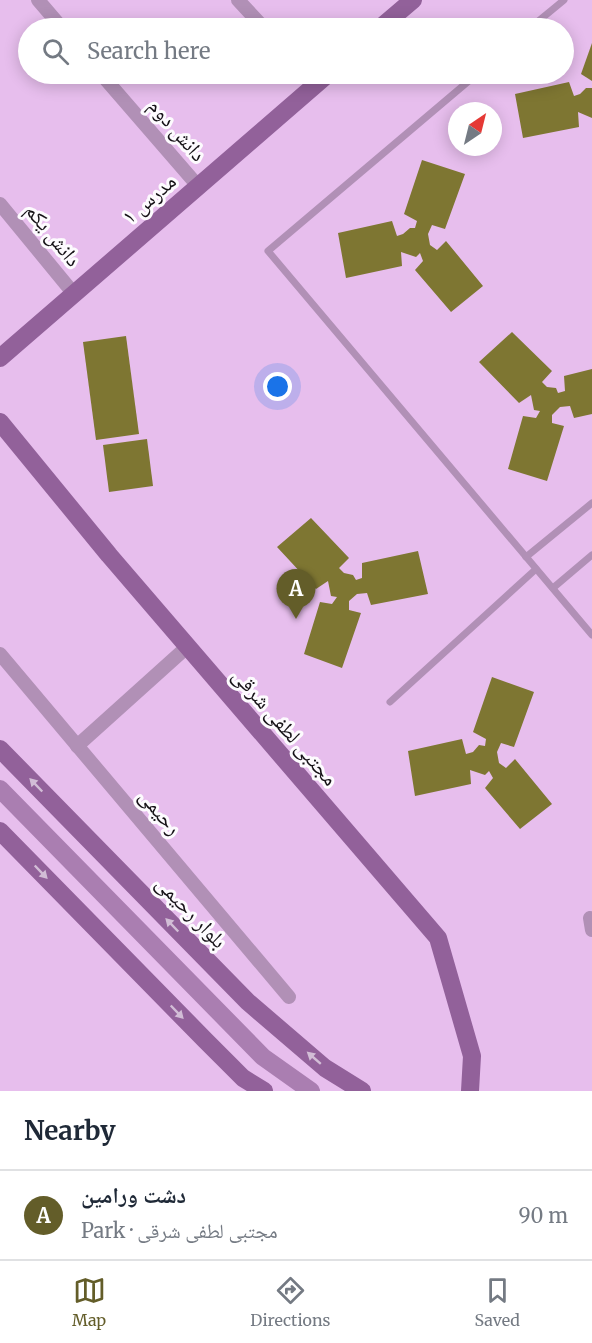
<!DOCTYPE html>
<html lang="en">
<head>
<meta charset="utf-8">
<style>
	body { margin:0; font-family:Merriweather,"Noto Naskh Arabic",serif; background:#f6f6f7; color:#1f2937 }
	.compass { position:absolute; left:448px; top:102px; width:54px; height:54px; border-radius:50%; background:#fff; box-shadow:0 3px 15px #0003; rotate:35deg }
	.you { position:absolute; left:278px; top:387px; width:21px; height:21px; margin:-15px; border:4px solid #fff; border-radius:50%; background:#1a73e8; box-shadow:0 0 0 9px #1a73e833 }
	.badge { display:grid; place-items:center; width:39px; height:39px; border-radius:50%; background:#635d29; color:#fff; font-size:20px; font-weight:700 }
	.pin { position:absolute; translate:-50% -50px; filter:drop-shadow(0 2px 3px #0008) }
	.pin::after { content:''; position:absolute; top:32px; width:21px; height:18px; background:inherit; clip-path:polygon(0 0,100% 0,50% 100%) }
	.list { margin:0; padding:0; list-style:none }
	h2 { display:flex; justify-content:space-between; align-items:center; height:78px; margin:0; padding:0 24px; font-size:26px }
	h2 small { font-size:20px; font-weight:400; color:#747a83 }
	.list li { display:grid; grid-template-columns:39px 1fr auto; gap:18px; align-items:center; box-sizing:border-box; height:90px; padding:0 24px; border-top:2px solid #e0e1e3 }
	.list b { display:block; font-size:22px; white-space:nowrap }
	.list p { margin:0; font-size:20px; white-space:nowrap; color:#747a83 }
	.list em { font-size:20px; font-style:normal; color:#747a83 }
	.icon { flex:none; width:33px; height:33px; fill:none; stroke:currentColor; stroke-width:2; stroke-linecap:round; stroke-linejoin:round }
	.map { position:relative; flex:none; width:592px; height:1091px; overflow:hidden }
	.search { position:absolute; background:#fff; box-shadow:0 3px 15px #0003; left:18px; right:18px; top:18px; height:66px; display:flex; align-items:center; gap:15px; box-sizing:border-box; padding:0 21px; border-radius:33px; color:#747a83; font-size:22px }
	.sheet { height:168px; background:#fff }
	nav { display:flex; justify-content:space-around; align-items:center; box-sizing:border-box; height:84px; border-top:2px solid #e0e1e3; background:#fff; font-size:16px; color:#747a83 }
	nav a { display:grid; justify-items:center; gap:3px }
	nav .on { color:#635d29 }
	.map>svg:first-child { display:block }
	.green { fill:#e7beed; fill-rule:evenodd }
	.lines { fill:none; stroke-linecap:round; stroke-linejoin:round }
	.canal { stroke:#aa7eb1; stroke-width:18 }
	.building { fill:#7e7632 }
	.lane { stroke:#b190b6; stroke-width:7 }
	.street { stroke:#b190b6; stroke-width:14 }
	.secondary { stroke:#92619a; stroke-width:18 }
	.oneway { fill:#d2bdd6 }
	.labels { text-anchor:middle; stroke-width:6; stroke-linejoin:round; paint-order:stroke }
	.street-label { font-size:21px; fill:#151116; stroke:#fdfbfe }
</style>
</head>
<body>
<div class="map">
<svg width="592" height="1091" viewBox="0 0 592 1091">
	<rect width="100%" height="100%" fill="#f6eaf8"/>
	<path class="green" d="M0,0H592V1091H0ZM28,28H564V74H28ZM457,111H493V147H457Z"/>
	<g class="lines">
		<path class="canal" d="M0,789L263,1057L311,1091"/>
	</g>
	<g class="building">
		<path d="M592,43V81L581,74Z"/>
		<path d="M569,82L574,96L580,94L586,88H592V118L578,112L579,127L523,138L515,94Z"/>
		<path d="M422,160L465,174L445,229L432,225L428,234L430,245L437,250L446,241L483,286L451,312L415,270L423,261L420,253L416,257L401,252L402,266L346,278L338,233L392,221L397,236L403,234L410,228H415L417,221L404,214Z"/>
		<path d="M512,332L552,371L542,382L547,387L556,388L558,393L565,391L564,376L592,369V414L574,418L570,406L560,407L552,415V423L564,426L547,481L508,469L523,416L536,418L540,411L534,410L531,395L519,403L479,362Z"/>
		<path d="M126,336L139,434L96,440L83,342Z"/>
		<path d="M147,439L153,486L109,492L103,445Z"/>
		<path d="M311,518L349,558L339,568L344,573L353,575L356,580L362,578V563L418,551L428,594L371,605L367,593L357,594L349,601V610L361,613L342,668L304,654L320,602L332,604L337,597L331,596L328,581L316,589L277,547Z"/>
		<path d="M492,677L534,692L514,747L501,743L497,752L499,763L506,768L515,759L552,804L520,829L485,788L493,778L489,771L485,775L470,770L471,784L415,796L408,751L462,739L466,754L473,752L479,745L485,746L486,739L473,732Z"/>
	</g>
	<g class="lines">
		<g class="lane">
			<path d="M530,28L564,0"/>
			<path d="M477,74L268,251L592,635"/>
			<path d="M526,557L592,503"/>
			<path d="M553,588L592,555"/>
			<path d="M390,702L536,569"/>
		</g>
		<g class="street">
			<path d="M38,0L62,28"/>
			<path d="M238,0L264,28"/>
			<path d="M101,74L198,186"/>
			<path d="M304,74L315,85"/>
			<path d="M0,204L74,294"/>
			<path d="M0,654L289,997"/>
			<path d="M77,746L187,647"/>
			<path d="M590,918L592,930"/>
		</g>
		<g class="secondary">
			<path d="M380,28L413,0"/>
			<path d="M0,358L328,74"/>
			<path d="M0,422L109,555L438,938L472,1056L470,1091"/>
			<path d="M0,749L248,1002L325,1068L362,1091"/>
			<path d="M0,831L205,1040L243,1078L264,1091"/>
		</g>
	</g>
	<defs><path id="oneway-solid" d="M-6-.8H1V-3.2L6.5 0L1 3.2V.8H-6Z" transform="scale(1.5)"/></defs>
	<g class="oneway">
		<use href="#oneway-solid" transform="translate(36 785) rotate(-134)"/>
		<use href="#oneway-solid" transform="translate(41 872) rotate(46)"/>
		<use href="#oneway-solid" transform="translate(172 925) rotate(-134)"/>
		<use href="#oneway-solid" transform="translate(177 1012) rotate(46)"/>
		<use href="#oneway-solid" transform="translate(314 1058) rotate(-139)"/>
	</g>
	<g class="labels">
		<g class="street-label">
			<text transform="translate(177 130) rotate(49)" y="7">دانش دوم</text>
			<text transform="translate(149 199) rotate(-41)" y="7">مدرس ۱</text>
			<text transform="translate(53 235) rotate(51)" y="7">دانش یکم</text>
			<text transform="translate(285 727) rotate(49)" y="7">مجتبی لطفی شرقی</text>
			<text transform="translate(160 812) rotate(50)" y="7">رحیمی</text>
			<text transform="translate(191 912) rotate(46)" y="7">بلوار رحیمی</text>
		</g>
	</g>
</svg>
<svg class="compass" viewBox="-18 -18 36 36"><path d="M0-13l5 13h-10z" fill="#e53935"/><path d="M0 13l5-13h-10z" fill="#747a83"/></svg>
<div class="you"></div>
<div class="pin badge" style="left:296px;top:619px">A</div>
<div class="search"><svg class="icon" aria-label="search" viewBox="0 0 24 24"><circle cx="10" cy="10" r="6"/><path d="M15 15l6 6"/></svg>Search here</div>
</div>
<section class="sheet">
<h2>Nearby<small></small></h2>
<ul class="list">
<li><span class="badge">A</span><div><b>دشت ورامین</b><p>Park · مجتبی لطفی شرقی</p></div><em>90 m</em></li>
</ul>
</section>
<nav>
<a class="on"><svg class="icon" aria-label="map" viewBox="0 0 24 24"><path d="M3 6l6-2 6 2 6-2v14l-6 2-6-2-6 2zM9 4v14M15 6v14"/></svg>Map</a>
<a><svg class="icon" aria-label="directions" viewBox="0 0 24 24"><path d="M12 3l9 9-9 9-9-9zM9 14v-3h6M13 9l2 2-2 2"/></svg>Directions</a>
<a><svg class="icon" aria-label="saved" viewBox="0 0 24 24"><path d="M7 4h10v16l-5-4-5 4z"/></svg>Saved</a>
</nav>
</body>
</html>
